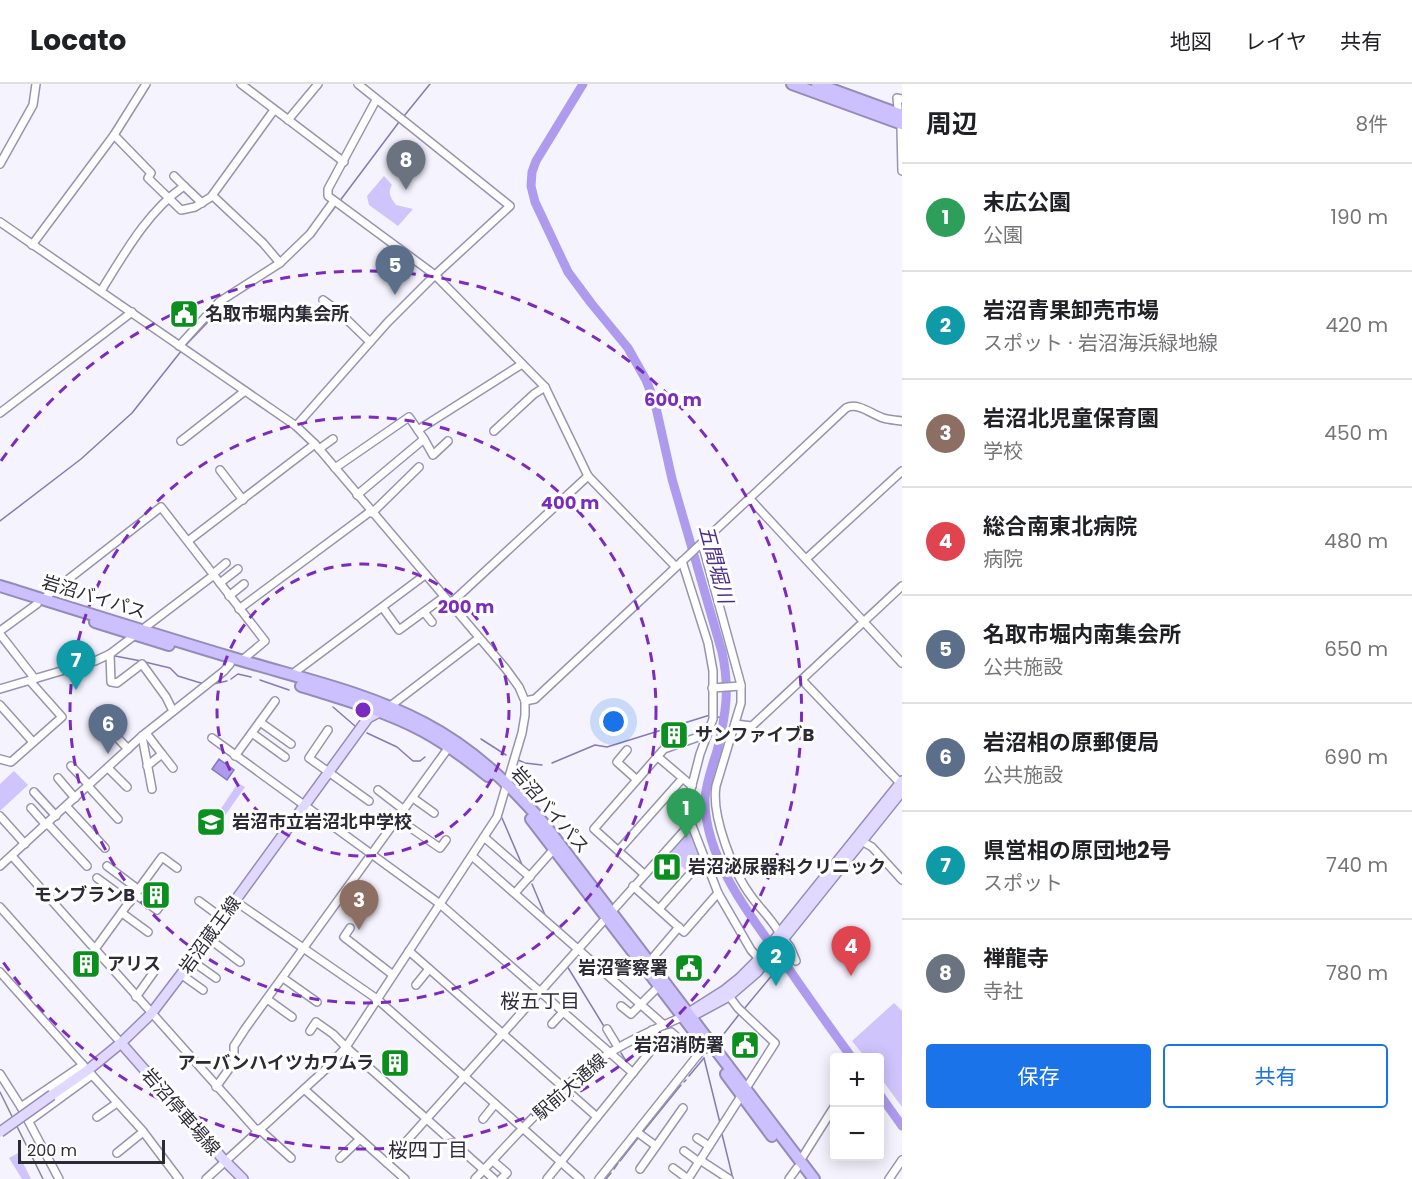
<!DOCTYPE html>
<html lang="ja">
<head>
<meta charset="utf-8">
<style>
	body { margin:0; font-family:Poppins,"Noto Sans JP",sans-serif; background:#f6f6f6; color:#202124 }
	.controls { position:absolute; right:18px; bottom:18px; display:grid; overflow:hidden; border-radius:6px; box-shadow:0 3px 15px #0003 }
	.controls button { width:54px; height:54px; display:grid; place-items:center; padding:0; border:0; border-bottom:2px solid #e0e0e0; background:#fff; color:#202124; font:30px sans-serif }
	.scale { position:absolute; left:18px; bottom:15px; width:147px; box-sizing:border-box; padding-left:6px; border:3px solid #2c2a35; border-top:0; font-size:16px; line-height:21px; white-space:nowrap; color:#2c2a35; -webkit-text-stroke:4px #fff; paint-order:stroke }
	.you { position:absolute; left:614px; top:638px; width:21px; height:21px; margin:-15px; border:4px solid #fff; border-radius:50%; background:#1a73e8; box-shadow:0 0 0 9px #1a73e833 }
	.badge { display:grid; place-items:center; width:39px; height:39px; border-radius:50%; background:#1a73e8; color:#fff; font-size:20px; font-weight:700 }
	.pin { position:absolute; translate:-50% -50px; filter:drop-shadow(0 2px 3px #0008) }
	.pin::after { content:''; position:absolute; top:32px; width:21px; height:18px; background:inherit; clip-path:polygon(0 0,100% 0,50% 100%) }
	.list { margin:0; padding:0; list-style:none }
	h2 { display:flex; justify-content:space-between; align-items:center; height:78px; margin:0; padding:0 24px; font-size:26px }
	h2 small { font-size:20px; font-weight:400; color:#757577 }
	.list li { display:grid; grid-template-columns:39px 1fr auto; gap:18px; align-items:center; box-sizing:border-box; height:108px; padding:0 24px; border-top:2px solid #e0e0e0 }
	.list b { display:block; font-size:22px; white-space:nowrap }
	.list p { margin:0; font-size:20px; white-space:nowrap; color:#757577 }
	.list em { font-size:20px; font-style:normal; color:#757577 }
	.actions { display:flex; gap:12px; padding:18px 24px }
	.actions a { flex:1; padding:14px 0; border:2px solid #1a73e8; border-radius:6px; text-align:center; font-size:21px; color:#1a73e8 }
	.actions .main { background:#1a73e8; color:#fff }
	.map { position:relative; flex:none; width:902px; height:1095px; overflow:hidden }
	header { display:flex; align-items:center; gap:36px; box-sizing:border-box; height:84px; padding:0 30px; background:#fff; border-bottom:2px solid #e0e0e0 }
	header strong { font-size:28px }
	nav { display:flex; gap:33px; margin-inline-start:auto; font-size:21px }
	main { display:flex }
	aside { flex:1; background:#fff }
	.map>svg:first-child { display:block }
	.green { fill:#d0c4fd }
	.water { fill:#ae9bed; stroke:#8779b6; stroke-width:1.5 }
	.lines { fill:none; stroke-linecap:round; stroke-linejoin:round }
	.stream { stroke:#8779b6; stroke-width:1.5 }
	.river { stroke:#ae9bed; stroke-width:9 }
	.minor-casing { stroke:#9994ae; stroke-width:10 }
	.major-casing { stroke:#958cb8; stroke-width:12 }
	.highway-casing { stroke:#958cb8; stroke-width:14 }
	.minor { stroke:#fff; stroke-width:7 }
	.major { stroke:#e1d9ff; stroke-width:9 }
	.highway { stroke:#cdc0ff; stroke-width:10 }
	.rail { stroke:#8a8893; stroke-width:1.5 }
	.major-bridge-casing { stroke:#958cb8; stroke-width:12; stroke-linecap:butt }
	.major-bridge { stroke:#e1d9ff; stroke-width:9 }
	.ring { fill:none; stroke:#7b2cbf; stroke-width:3; stroke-dasharray:10 8 }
	.labels { text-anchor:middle; stroke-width:6; stroke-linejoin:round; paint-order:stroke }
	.poi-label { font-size:18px; font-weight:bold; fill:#2c2a35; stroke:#fff; text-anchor:start }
	.street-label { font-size:18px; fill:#2c2a35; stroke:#fff }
	.water-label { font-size:20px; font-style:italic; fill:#4e2f8d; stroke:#fff }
	.neighbourhood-label { font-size:20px; fill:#2f2b40; stroke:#fff }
	.centre { fill:#7b2cbf; stroke:#fff; stroke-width:3 }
	.ring-label { font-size:18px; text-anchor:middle; font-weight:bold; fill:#7b2cbf; stroke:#fff; stroke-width:6; stroke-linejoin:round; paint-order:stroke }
</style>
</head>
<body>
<header>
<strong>Locato</strong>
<nav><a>地図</a><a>レイヤ</a><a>共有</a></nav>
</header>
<main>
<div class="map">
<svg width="902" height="1095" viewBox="0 0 902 1095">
	<rect width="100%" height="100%" fill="#f5f3fe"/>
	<g class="green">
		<path d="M384,92L392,101C387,109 391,114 396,121L413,125L398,142L369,121L367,112Z"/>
		<path d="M14,687L28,701L0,727V700Z"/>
		<path d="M238,699L245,703L224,733L218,729Z"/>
		<path d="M690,741L701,773L688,789L667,767Z"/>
		<path d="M894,919L902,927V1023L880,993V974L865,973L852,957Z"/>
		<path d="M18,1069L31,1095H22L9,1074Z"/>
	</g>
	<path class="water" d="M219,675L234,686L227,696L212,685Z"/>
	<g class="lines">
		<g class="stream">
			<path d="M404,32L430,0"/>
			<path d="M339,118L399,38"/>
			<path d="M317,146L336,122"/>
			<path d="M285,178L306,159"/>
			<path d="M248,203L282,181"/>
			<path d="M185,262L229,216"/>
			<path d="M0,437L81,375L132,329L182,266"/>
			<path d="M115,572L141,577"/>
			<path d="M145,578L170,584L178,592L204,600"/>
			<path d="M60,583L96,573"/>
			<path d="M41,589L53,586"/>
			<path d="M231,595L238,590L251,593"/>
			<path d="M260,596L289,606"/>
			<path d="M213,600L227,597"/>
			<path d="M333,623L355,642"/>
			<path d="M717,633L724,634"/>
			<path d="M367,649L397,663L413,677H420L425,673"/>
			<path d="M481,655L506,671"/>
			<path d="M518,676L525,679L542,681"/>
			<path d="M552,679L595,661L607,663L710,631"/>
			<path d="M502,734L523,783"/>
			<path d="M532,800L545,831"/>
			<path d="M567,882L605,944"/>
			<path d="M744,925L783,878"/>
			<path d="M719,956L741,928"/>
			<path d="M621,969L628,980"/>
			<path d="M704,974L720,1039"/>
			<path d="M689,992L704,974"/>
			<path d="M684,998L686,996"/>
			<path d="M642,1049L681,1001"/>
			<path d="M722,1050L733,1095"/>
			<path d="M620,1077L638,1054"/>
			<path d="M614,1085L618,1079"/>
			<path d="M606,1095L611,1089"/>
		</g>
		<g class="river">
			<path d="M583,0L536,77L532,88L531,102L535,118L568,188L591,219L628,264L646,296L655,319L672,395L722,568C730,604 726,631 717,667C712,683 706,699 705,715C704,777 757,841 791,888C811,917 831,945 852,974"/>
			<path d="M880,1011L902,1042"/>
		</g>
		<g class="minor-casing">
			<g id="minor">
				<path d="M241,0L344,78"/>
				<path d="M376,16L328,105V112L435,191L545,303L588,392L675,482"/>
				<path d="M898,24L897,14L902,15"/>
				<path d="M288,36L318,0"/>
				<path d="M901,45L902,87"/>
				<path d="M114,51L151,89L148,94L181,126L195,123L211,113L274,26"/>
				<path d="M0,80L33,21L36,0"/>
				<path d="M184,102L202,119"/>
				<path d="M213,112L263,159L280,179"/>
				<path d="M0,138L296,342L315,360L506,585L519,603L525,617V631L522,649L497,733L346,963L327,984L206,1095"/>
				<path d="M32,161L114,51L146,0"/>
				<path d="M101,207C124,170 147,128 184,102L174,92"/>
				<path d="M323,216L337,226L370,258"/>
				<path d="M179,262L219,218L280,179L310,150L334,117"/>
				<path d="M0,329L132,228"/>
				<path d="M296,342L387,239L435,191L510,122L358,0"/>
				<path d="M418,346L522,280"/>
				<path d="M494,347L534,310L545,303"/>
				<path d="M424,355L433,371L448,357"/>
				<path d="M181,357L245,307"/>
				<path d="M319,365L333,355"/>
				<path d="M335,384L409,333L424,355L357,411"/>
				<path d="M220,386L243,416"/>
				<path d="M749,414L902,579"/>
				<path d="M372,429L419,383"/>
				<path d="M188,457L315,360"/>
				<path d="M702,459L741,601V619L716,702C711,731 733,788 751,812C757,821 776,840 779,849"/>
				<path d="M806,475L902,387"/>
				<path d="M682,477L708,559L713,587V635L700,670L690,709L691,739L718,809L751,866L762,878"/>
				<path d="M213,490L226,479"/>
				<path d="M220,499L238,485"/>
				<path d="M229,512L244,500"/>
				<path d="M43,515L161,423L265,557L241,577"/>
				<path d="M450,520L588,392"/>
				<path d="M383,524L399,546L444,513"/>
				<path d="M239,525L371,427"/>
				<path d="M424,528L432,538"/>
				<path d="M0,547L37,520"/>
				<path d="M0,550L35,595"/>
				<path d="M110,570L111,598L117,599L142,580L166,613L173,627"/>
				<path d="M291,591L425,491"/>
				<path d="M802,596L900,699"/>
				<path d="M712,604L741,602"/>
				<path d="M0,605L95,577L110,570L214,491"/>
				<path d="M525,617L535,615L846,324C858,318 871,330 883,334C889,336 896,336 902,337"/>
				<path d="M0,621L33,658"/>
				<path d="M389,623L479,554"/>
				<path d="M260,638L291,660"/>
				<path d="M735,640L752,642L902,502"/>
				<path d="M110,646L128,665"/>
				<path d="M328,646L309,674L369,717"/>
				<path d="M146,649L162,670L147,682"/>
				<path d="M252,649L285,673"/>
				<path d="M142,652L152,705"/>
				<path d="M212,654L440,820L633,989"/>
				<path d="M627,666L617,678L636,695"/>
				<path d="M162,670L173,684"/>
				<path d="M235,672L275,617"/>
				<path d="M658,673L692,702"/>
				<path d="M0,675L11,678L62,633L30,597"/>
				<path d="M71,682L89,701"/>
				<path d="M108,684L127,703"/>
				<path d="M58,694L75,714"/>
				<path d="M88,702L118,735"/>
				<path d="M378,706L404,726"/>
				<path d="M34,708L56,732"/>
				<path d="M413,714L434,729"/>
				<path d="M66,722L105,764"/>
				<path d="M31,724L46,741"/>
				<path d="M0,732L25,760"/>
				<path d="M398,735L440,764L446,756"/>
				<path d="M48,740L87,782"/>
				<path d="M484,753L530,793"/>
				<path d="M858,755L872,763L902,796"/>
				<path d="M619,766L682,695"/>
				<path d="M12,772L257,1047"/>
				<path d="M472,772L664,941"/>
				<path d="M0,782L142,652L224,587L230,580"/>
				<path d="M107,782L139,806"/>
				<path d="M644,790L594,745L664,665L701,652L706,653"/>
				<path d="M97,794L130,818"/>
				<path d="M633,802L684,848L718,809"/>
				<path d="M515,809L554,765"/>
				<path d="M135,810L157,826L161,820"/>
				<path d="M199,817L222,834"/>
				<path d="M235,817L377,915L580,1095"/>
				<path d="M0,823L121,959"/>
				<path d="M659,825L704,774"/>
				<path d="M122,829L148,848"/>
				<path d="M350,844L344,853L393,891"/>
				<path d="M208,854L240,878"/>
				<path d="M784,855L790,863L796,877"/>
				<path d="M95,865L162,773L177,784"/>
				<path d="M409,867L597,1033"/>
				<path d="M192,877L216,894"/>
				<path d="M650,877L679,843"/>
				<path d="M0,888L92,991L29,1037"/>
				<path d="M182,891L203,906"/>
				<path d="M283,894L317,918"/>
				<path d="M416,901L429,885"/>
				<path d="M136,913L156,885"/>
				<path d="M267,915L292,933"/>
				<path d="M621,922L631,930L659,902"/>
				<path d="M552,940L563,928"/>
				<path d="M607,945L618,963"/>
				<path d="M310,947L316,938L333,950L346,963L494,1095"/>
				<path d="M661,954L664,950L671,948L698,971"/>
				<path d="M0,990L21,1023L59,1095"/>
				<path d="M92,991L142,1046L179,1095"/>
				<path d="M216,1003L234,978V962L245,945L449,663"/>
				<path d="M304,1005L405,1095"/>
				<path d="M21,1023L83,981"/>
				<path d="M97,1033L117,1019"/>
				<path d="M483,1035L495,1020"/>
				<path d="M259,1045L291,1074"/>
				<path d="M637,1048L656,1062"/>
				<path d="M697,1054L709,1062"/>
				<path d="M684,1067L699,1078"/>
				<path d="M117,1069L143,1048"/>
				<path d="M340,1074L360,1055"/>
				<path d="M700,1076L729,1095"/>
				<path d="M493,1077L507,1089L501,1095"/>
				<path d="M800,1077L834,1023"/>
				<path d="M387,1079L691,739"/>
				<path d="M673,1084L688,1095"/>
				<path d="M640,1085L683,1024"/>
				<path d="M475,1095C517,1051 557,1003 608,970C631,955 657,944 682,933"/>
				<path d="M547,1095L661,954L652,946"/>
				<path d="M599,1095L705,962"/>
				<path d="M688,1095L775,959L738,924L729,912"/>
				<path d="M789,1095L797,1084"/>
				<path d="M889,1095L902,1076"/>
			</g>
		</g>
		<g class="major-casing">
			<g id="major">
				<path d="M684,932L725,906L740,894L759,875L902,697"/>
				<path d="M690,933L729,912L757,888L902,707"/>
				<path d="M121,959L223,1075L243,1095"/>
				<path d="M52,1011L88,986L121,959L151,930L192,876L368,634L385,625"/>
			</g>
		</g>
		<g class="highway-casing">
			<g id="highway">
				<path d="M792,0L902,40"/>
				<path d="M817,0L902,31"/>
				<path d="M0,502C77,526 153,550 230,573C295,593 364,607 424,639C472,664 510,700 545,741L814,1095"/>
				<path d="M95,538L169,561"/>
				<path d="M301,602C343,615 385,627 423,647C447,660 468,676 488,692"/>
				<path d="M531,735L706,963"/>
				<path d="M726,990L772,1052"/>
			</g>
		</g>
		<use href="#minor" class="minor"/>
		<use href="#major" class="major"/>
		<use href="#highway" class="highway"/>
		<path class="rail" d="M0,1008L43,1095"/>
		<g class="major-bridge-casing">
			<path id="major-bridge" d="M0,1048L52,1011"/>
		</g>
		<use href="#major-bridge" class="major-bridge"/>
	</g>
	<g class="ring">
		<circle cx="363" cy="626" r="146"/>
		<circle cx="363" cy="626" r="293"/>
		<path d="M1 377A439 439 0 1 1 1 875"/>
	</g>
	<defs>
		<g id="civic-square" transform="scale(1.5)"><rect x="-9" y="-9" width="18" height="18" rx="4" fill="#0b8f1e" stroke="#fff"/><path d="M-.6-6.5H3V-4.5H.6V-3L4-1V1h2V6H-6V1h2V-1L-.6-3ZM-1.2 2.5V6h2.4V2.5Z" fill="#fff"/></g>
		<g id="building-square" transform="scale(1.5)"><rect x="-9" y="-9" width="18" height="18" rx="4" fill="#0b8f1e" stroke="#fff"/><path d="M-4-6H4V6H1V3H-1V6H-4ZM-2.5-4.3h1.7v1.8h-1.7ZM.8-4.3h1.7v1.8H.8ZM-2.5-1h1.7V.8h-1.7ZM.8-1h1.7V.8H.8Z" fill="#fff"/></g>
		<g id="school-square" transform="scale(1.5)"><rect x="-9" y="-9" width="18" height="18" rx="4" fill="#0b8f1e" stroke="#fff"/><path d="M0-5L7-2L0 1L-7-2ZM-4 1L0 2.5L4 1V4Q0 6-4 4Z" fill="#fff"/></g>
		<g id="hospital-square" transform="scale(1.5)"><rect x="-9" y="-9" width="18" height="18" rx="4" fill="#0b8f1e" stroke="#fff"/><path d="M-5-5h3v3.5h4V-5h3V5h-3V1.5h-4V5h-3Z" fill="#fff"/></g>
	</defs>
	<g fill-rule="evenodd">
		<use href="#civic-square" x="184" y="230"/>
		<use href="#building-square" x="674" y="651"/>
		<use href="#school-square" x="211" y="738"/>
		<use href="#hospital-square" x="667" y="783"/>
		<use href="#building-square" x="156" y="811"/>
		<use href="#building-square" x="86" y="880"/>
		<use href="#civic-square" x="689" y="884"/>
		<use href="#civic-square" x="745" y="961"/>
		<use href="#building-square" x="395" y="979"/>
	</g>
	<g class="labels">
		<g class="poi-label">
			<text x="205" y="236">名取市堀内集会所</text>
			<text x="695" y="657">サンファイブB</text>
			<text x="232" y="744">岩沼市立岩沼北中学校</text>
			<text x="688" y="789">岩沼泌尿器科クリニック</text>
			<text x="135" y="817" text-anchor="end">モンブランB</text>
			<text x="107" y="886">アリス</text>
			<text x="668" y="890" text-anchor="end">岩沼警察署</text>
			<text x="724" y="967" text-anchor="end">岩沼消防署</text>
			<text x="374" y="985" text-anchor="end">アーバンハイツカワムラ</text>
		</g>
		<g class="street-label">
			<text transform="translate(94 513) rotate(17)" y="6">岩沼バイパス</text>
			<text transform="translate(550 726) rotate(49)" y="6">岩沼バイパス</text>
			<text transform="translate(210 851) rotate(-54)" y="6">岩沼蔵王線</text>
			<text transform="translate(570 1003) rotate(-41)" y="6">駅前大通線</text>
			<text transform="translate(181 1028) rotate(49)" y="6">岩沼停車場線</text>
		</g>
		<g class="water-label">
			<text transform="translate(716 480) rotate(75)" y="7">五間堀川</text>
		</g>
		<g class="neighbourhood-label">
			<text x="540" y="924">桜五丁目</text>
			<text x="428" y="1073">桜四丁目</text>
		</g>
	</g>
	<circle cx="363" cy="626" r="9" class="centre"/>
	<g class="ring-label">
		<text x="673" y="322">600 m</text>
		<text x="570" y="425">400 m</text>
		<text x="466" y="529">200 m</text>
	</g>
</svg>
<div class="controls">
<button>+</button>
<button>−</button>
</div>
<div class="scale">200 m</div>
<div class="you"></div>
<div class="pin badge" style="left:686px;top:754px;background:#2e9e5b">1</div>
<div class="pin badge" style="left:776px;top:902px;background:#0f9aa8">2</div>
<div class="pin badge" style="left:359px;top:846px;background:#8d6e63">3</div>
<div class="pin badge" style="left:851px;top:892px;background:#e0444e">4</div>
<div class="pin badge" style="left:395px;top:211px;background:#5c6f8a">5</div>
<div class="pin badge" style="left:108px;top:670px;background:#5c6f8a">6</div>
<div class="pin badge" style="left:76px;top:606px;background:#0f9aa8">7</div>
<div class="pin badge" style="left:406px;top:106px;background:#6b7280">8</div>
</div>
<aside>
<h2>周辺<small>8件</small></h2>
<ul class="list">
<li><span class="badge" style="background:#2e9e5b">1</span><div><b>末広公園</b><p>公園</p></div><em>190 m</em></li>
<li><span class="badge" style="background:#0f9aa8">2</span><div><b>岩沼青果卸売市場</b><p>スポット · 岩沼海浜緑地線</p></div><em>420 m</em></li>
<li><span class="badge" style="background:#8d6e63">3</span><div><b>岩沼北児童保育園</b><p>学校</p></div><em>450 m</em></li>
<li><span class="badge" style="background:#e0444e">4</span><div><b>総合南東北病院</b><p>病院</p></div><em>480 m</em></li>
<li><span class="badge" style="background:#5c6f8a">5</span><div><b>名取市堀内南集会所</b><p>公共施設</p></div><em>650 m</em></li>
<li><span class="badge" style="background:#5c6f8a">6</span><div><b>岩沼相の原郵便局</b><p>公共施設</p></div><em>690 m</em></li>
<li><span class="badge" style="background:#0f9aa8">7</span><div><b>県営相の原団地2号</b><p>スポット</p></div><em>740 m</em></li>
<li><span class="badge" style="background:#6b7280">8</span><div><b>禅龍寺</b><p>寺社</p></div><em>780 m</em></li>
</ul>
<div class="actions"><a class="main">保存</a><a>共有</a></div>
</aside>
</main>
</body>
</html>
